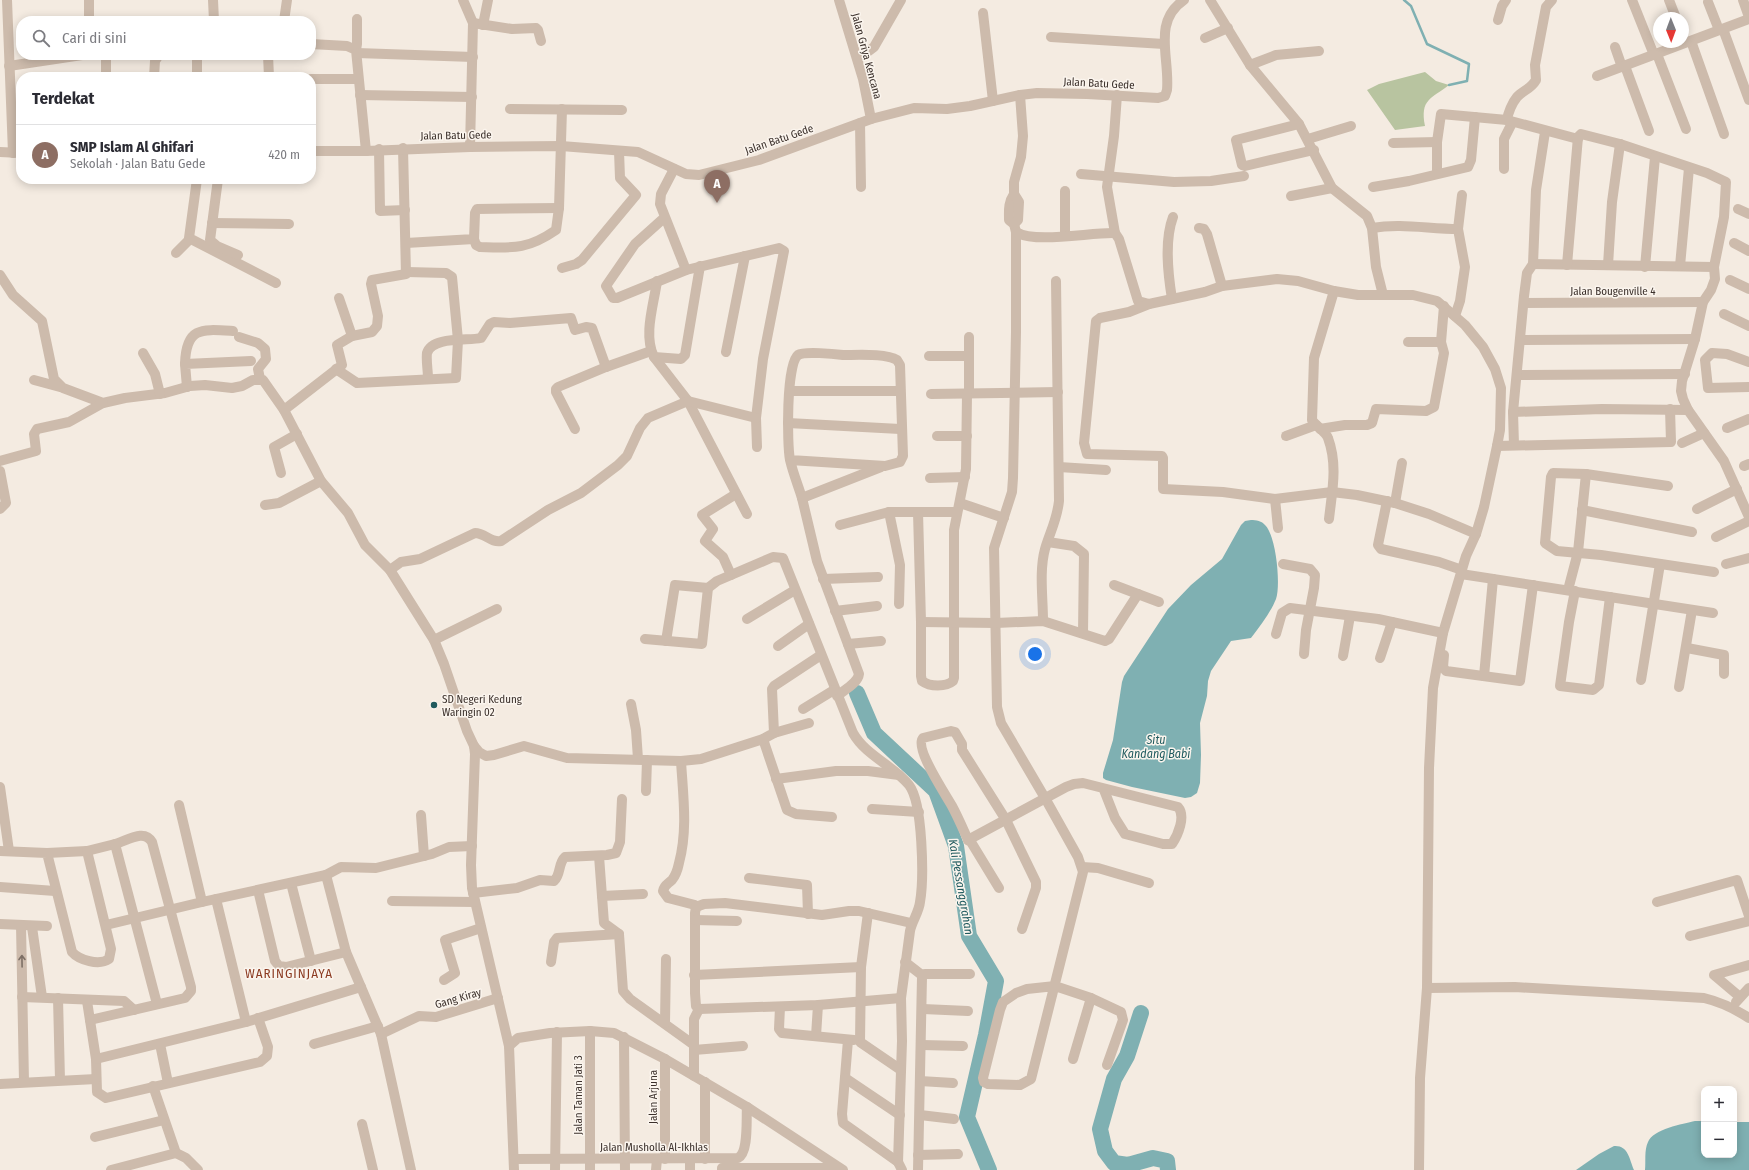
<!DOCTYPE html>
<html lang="id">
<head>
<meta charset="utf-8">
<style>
	body { margin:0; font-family:"Fira Sans Condensed",sans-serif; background:#f2f2f3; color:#2b2b33 }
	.controls { position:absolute; right:12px; bottom:12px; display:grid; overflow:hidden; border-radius:8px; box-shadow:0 2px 10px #0003 }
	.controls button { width:36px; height:36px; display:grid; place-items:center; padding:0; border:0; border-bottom:1px solid #e1e1e2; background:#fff; color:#2b2b33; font:20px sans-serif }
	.compass { position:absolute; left:1653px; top:12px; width:36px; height:36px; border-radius:50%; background:#fff; box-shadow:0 2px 10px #0003; rotate:179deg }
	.you { position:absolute; left:1035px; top:654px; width:14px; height:14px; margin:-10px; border:3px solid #fff; border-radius:50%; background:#1a73e8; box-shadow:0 0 0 6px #1a73e833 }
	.badge { display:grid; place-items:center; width:26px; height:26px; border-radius:50%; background:#1f5a5e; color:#fff; font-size:13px; font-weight:700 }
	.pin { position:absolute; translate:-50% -33px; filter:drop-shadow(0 1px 2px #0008) }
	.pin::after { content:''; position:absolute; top:21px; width:14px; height:12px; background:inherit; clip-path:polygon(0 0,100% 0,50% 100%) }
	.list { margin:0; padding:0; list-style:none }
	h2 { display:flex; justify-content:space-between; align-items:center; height:52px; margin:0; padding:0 16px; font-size:17px }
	h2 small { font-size:13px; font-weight:400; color:#7c7c81 }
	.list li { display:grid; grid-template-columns:26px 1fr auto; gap:12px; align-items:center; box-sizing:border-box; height:60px; padding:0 16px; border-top:1px solid #e1e1e2 }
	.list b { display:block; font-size:15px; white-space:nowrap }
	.list p { margin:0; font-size:13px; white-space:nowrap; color:#7c7c81 }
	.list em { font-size:13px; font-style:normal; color:#7c7c81 }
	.icon { flex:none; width:22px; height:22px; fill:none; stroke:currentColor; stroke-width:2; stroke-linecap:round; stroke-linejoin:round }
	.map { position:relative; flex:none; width:1749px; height:1170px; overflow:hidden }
	.search { position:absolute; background:#fff; box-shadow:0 2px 10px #0003; left:16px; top:16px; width:300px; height:44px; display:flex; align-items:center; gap:10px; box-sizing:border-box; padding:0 14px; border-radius:16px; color:#7c7c81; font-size:15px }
	.panel { position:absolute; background:#fff; box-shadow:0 2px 10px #0003; left:16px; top:72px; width:300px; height:112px; border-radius:16px }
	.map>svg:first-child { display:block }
	.green { fill:#b8c4a0 }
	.water { fill:#7fb0b2 }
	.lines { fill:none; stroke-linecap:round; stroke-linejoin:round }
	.stream { stroke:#7fb0b2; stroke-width:2.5 }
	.river { stroke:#7fb0b2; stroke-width:16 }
	.minor { stroke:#cdbbac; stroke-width:10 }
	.tertiary { stroke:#cdbbac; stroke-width:10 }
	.oneway { stroke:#7d6f65 }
	.poi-dot { fill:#1f5a5e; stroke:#fbf5ee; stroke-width:1.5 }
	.labels { text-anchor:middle; stroke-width:3; stroke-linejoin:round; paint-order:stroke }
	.street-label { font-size:11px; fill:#3b302b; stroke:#fbf5ee }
	.poi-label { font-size:11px; fill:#3b302b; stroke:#fbf5ee; text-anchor:start }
	.water-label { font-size:12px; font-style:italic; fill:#1f5a5e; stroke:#fbf5ee }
	.quarter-label { font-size:13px; letter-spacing:1px; fill:#8c3b22; stroke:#fbf5ee }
</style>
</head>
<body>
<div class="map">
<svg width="1749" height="1170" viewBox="0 0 1749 1170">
	<rect width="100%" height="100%" fill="#f4ebe1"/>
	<path class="green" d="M1425,72L1436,81L1449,85C1431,99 1420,99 1425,126L1395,130L1367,90L1379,84Z"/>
	<g class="water">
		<path d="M1251,520C1256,520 1262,521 1265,525C1276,535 1281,585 1276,599C1270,614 1260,626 1251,638L1231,641L1211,671L1208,681L1207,696L1200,723L1201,755L1200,783L1197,793L1191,797L1185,798L1132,787L1106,780L1103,778V773L1113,740L1122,682L1124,676L1168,609L1191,585L1222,559L1241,525L1245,521Z"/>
		<path d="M1695,1121H1704V1155H1734V1122H1749V1170H1645C1646,1162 1644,1150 1648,1142C1653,1129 1683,1124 1695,1121Z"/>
		<path d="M1614,1146C1628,1145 1629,1158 1634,1170H1576L1599,1154Z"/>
	</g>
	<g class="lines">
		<path class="stream" d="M1404,0L1411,6L1427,44L1469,64L1467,81L1449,85"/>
		<g class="river">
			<path d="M857,693L874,733L936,791L956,846L969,936L996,981L986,1035L967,1117L989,1170"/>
			<path d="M1141,1013L1127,1056L1114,1079L1100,1129L1105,1151L1114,1163L1128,1165L1153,1158L1167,1161L1168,1170"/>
		</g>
		<g class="minor">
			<path d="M7,0L13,153"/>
			<path d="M213,0L214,21"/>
			<path d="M463,0L473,23L470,147"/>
			<path d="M839,0L863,79L871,119"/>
			<path d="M1210,0L1250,65L1299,124L1332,188L1367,216L1372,228L1376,267L1383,295"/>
			<path d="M1632,0L1654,55"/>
			<path d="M1669,0L1676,18"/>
			<path d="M1743,0L1749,17"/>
			<path d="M1708,2L1719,30"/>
			<path d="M983,13L993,101"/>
			<path d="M1498,20L1502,6L1506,0"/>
			<path d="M89,21V0"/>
			<path d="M284,21L287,0"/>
			<path d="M473,23L512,29L536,28L538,30L541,41"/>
			<path d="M483,25L488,0"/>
			<path d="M1723,29L1749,100"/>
			<path d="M1051,37L1164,44"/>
			<path d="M1205,38L1228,28"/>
			<path d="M1691,41L1724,134"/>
			<path d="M311,44L347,46L356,50L366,151"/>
			<path d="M1615,47L1622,67"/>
			<path d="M356,50L357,44V19"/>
			<path d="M357,53L473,57"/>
			<path d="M1657,54L1686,129"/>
			<path d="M106,55V77"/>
			<path d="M268,55L269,77"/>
			<path d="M858,59L874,47L901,0"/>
			<path d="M1250,65L1276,55L1319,51"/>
			<path d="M9,66L82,55"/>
			<path d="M1625,66L1649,131"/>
			<path d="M1597,76L1749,19"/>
			<path d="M154,77L155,61L159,55"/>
			<path d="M197,77V55"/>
			<path d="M311,79H358"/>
			<path d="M360,95L472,97"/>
			<path d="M1117,95L1114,136L1107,187L1115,233L1119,239L1138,301L1149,304L1205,292L1222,286L1277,279L1298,281L1334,291L1358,295H1413L1437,301L1465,325L1483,347L1495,369L1501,388L1500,430L1497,446L1484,507L1476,534L1466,556L1443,633L1433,688L1429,768L1427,988L1420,1078L1419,1170"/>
			<path d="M510,109L622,110"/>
			<path d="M1507,120C1508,113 1512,103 1517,97C1522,91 1531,89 1536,80L1535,65L1546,7L1552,0"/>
			<path d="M860,123L861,187"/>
			<path d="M1299,124L1236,140L1242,165L1245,166L1314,150"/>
			<path d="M1308,139L1351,126"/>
			<path d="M1393,143L1437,142"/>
			<path d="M379,149L380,211L405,210"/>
			<path d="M1504,169V139L1512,123"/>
			<path d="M1437,173V142L1441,114L1507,120L1578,139"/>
			<path d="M1081,174L1174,182L1211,181L1244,176"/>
			<path d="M197,179L189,238L276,283"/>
			<path d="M218,179L210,240L217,246L238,255"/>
			<path d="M1373,187L1409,181L1468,167L1471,160L1475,117"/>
			<path d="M1065,191V236"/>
			<path d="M1014,194C1008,203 1009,210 1009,220L1014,224L1016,232V332L1013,478L1012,492L994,548L997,707L1001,723L1045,798L1078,857L1083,872L1031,1079L1020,1085L988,1084L984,1082L983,1078L1000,1010L1003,1002L1016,993L1027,989L1055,986L1091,998L1121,1012L1123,1020L1107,1065"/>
			<path d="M1291,196L1332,188"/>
			<path d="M1738,209L1749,214"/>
			<path d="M664,218L635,244L606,286L613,298H617L686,270L660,204L661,194L674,169"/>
			<path d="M212,223L289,224"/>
			<path d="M1014,224L1018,220L1019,202L1014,194V182L1021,157L1023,136L1020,95"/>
			<path d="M1199,228L1204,229L1207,234L1222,286"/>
			<path d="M1372,228C1401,223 1429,229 1458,229"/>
			<path d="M1016,232C1035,244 1091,232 1115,233"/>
			<path d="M474,239L476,245L480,247C513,248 527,250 556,230L559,208L562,109"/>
			<path d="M406,243L474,239L475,213L477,209L559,208"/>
			<path d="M1734,243L1749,251"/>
			<path d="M176,253L190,239"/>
			<path d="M1533,264L1714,267"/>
			<path d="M1567,265L1578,137L1581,134L1620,144L1707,173L1726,182L1724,217L1714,267L1715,279L1711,290L1703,302L1695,339L1682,381L1681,391L1683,399L1688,410L1724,461L1749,517"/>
			<path d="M1608,265L1612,202L1620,144"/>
			<path d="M1680,266L1689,168"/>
			<path d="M1645,267L1655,157"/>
			<path d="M562,268L576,264L582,260L636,195L620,178L619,151"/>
			<path d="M686,270L779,248L784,251L763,359L756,418L757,447"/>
			<path d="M0,275L13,295L42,321L54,379L63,388L103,403L125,398L165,393L190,386L205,385L232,388L242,386L253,380H263L284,410L321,481L348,513L365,545L390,570L434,640L444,664L467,731L474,746L475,754L471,865L472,888L509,1046L514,1170"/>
			<path d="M1730,280L1749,289"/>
			<path d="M657,281C654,304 643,335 654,357L681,359L685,355L700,266"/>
			<path d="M339,298L352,336"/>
			<path d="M1172,299C1168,274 1164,241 1173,217"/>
			<path d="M1524,303L1703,302"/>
			<path d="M1149,304L1129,312L1100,318L1096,321L1084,443L1087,454L1162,456L1163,458V489L1223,492L1275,499L1332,492L1357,495L1395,503L1429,514L1476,534"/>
			<path d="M1724,314L1749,326"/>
			<path d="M1455,316L1460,301L1465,267L1458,229L1462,195"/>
			<path d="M239,337L258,343L265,349L266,359L258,369L260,379"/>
			<path d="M1521,340L1695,339"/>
			<path d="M1408,342H1441"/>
			<path d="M726,352L745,256"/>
			<path d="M143,353L155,374L160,394"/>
			<path d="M929,356H969"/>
			<path d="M654,357L688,401L747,514"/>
			<path d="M1749,362L1727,354L1712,353L1705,360L1708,388L1749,387"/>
			<path d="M185,364C186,327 201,329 233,331"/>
			<path d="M336,369L357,383L456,378L458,340L452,277L446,273L407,272"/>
			<path d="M1518,375L1685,374"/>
			<path d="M428,378C428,371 426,360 427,353C432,336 468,341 481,338L490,324L494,322L510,323L571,318L575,330L586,327L592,328L606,367"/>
			<path d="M34,380L60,387"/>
			<path d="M187,387L185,364L251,361"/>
			<path d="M790,391H900"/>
			<path d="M931,394L1058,392"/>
			<path d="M969,394V337"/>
			<path d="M284,410L342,365L337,345L352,336L372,332L377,326L378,316L371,284L372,280L406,274L403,148"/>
			<path d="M1513,412L1602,409L1688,410"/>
			<path d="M788,423L900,429"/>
			<path d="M1727,428L1749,419"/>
			<path d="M575,429L556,392V389L558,387L606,367L651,351"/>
			<path d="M1320,429L1345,425H1367L1372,423L1376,409L1426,411L1434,407L1444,353L1441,342L1444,306"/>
			<path d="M937,436H967"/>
			<path d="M1286,436L1316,425"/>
			<path d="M1682,443L1704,433"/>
			<path d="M1514,445L1513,412L1524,296L1527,273L1533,264L1536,190L1545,132"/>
			<path d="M1497,446L1671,442L1670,409"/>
			<path d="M790,460L885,466L900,462L903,456L900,365L897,360C886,353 857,355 843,355C835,354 804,351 798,355C786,364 787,445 790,460C793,473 798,485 802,498"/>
			<path d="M0,461L36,451L34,434L37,429L69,422L103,403"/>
			<path d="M1744,466L1749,464"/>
			<path d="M1059,467L1106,470"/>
			<path d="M0,471L6,503L0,509"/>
			<path d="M281,473L274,447L297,434"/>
			<path d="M930,478L965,477"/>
			<path d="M1668,486L1586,474L1553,473L1551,477L1545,543L1557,551L1601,555L1714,572"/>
			<path d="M1275,499L1278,528"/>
			<path d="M1387,501L1379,540L1378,545L1381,549L1439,562L1462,570"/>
			<path d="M960,503L1004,518"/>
			<path d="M1395,503L1402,463"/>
			<path d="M265,505L279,503L321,481"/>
			<path d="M1697,509L1737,489"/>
			<path d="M1582,510L1692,532"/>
			<path d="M889,512L900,565L899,604"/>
			<path d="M918,512L921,622V676L922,681C930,687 946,687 953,681L954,678V530L966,469L967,394"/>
			<path d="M1329,519C1332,492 1338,465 1328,438C1326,432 1316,426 1312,420L1314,358L1334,291"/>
			<path d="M840,525L889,512H957"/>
			<path d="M1716,537L1749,521"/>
			<path d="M1048,542L1074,546L1084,554L1083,633"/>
			<path d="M1283,564L1310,569L1315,575L1314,588L1306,630L1304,654"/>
			<path d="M1726,564L1749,558"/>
			<path d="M390,570L401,562L420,559L475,533C485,533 491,543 501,541L548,510L581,493L618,465L627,456L640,428L648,418L688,401L756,418"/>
			<path d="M1461,574L1713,613"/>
			<path d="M731,575L723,557L705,541L713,529L702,515L736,494"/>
			<path d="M823,579L878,577"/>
			<path d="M1114,585L1159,602"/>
			<path d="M1568,590L1578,552L1586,474"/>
			<path d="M1575,591L1569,622L1560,686L1593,690L1599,685L1610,597"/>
			<path d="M835,611L877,606"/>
			<path d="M747,619L795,590"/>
			<path d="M1043,621C1043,598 1039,571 1045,549C1050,532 1057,520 1059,501L1056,281"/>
			<path d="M921,622L996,623L1043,621L1105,641L1109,639L1138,594"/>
			<path d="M1276,634L1282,613L1290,608L1378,619L1443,633"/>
			<path d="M645,639L702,644L708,588L717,581L773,557L783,558L853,733C866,756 893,765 909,785C923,803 924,879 920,902C919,912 912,921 910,931L901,998L902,1041L898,1162L902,1170"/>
			<path d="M434,640L497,609"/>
			<path d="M666,641L675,585L708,588"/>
			<path d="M848,644L881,641"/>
			<path d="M778,646L809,624"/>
			<path d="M1687,648L1724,655V674"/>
			<path d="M1444,655L1443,667L1446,671L1520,681L1533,585"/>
			<path d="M1343,656L1350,616"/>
			<path d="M1380,658L1392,622"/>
			<path d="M1484,676L1493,579"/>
			<path d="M1641,680L1660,564"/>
			<path d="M1679,687L1692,610"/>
			<path d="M837,696C844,690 858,683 859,674L817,561L802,498L881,467"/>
			<path d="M631,704L636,730L638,759"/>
			<path d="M803,709L834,690"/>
			<path d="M774,733L809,723"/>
			<path d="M763,739L787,810L796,814L832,817"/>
			<path d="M474,746L479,752L486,756L494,755L524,746L567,758L681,761L701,759L763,739L774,733L772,689L774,686L821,655"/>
			<path d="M681,761C683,795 688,830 679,863C678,868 676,875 672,880C668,884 664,885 663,891L668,898L695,905L696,907"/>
			<path d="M776,779L836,771H868L899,775"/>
			<path d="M0,787L9,851"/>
			<path d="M646,791L647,760"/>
			<path d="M179,805L202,902"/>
			<path d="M872,809L919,812"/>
			<path d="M421,815L424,856"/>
			<path d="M968,840L1066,787L1074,784L1083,783L1178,807C1186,816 1178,835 1172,844H1163L1125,834L1115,818L1104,790"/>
			<path d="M0,851L47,853L87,851L111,949L109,959C99,966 79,960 72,952L47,853"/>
			<path d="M87,851L115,844"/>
			<path d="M599,856L604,923L619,934L623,991L630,999L694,1045"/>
			<path d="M1082,867L1098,868L1149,883"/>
			<path d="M326,875L341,867L376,868L432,854L449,847L472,846"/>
			<path d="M749,878L807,885L808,914"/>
			<path d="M291,883L311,961"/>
			<path d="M0,887L55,891"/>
			<path d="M999,888L971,842L968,840C963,829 958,817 952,806C946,795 914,748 923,738L951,731L955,732L962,744V750L1006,820L1036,882V888L1022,929"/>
			<path d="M258,890L275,961L279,966L286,967L346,952"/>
			<path d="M473,893L517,888L540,880L554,881C561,875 558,863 565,857L607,855L616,853L620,842L622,799"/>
			<path d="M602,896L643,894"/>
			<path d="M216,899L246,1022"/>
			<path d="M392,901L475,902"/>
			<path d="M1657,902L1737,880L1749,916"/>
			<path d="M696,907L695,913V993L696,1006L699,1009L818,1005L901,998"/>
			<path d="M696,907L704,904L725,903L822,915L849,911H859L911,923"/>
			<path d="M868,913L861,967L860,1042L901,1070"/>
			<path d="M695,920L737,921"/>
			<path d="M0,924L47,926"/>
			<path d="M21,925L24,1082"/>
			<path d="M106,925L202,902L326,875L346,952L381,1034L411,1170"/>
			<path d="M32,927L42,997"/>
			<path d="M1690,936L1749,921"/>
			<path d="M551,962L554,942L557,938L619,934"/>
			<path d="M905,962L923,976"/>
			<path d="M694,975L861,967"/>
			<path d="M444,980L455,973L445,940L481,928"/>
			<path d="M1427,988L1515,987L1704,998C1721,1002 1735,1009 1749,1018"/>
			<path d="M22,997L124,1001L134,1010"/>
			<path d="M1740,997L1714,975L1749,965"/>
			<path d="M58,998L60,1080"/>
			<path d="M87,1001L96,1059L97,1092L106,1098L260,1062L267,1056L268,1047L258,1018"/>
			<path d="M1736,1002L1749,988"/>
			<path d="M780,1007L779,1029L782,1033L854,1040"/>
			<path d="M923,1009L968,1011"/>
			<path d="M90,1020L185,998L191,991V987L152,842C144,828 127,841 115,844L157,1004"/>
			<path d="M665,1023L666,959"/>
			<path d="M590,1031V1170"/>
			<path d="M381,1034L419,1016L436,1017L498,998"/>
			<path d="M816,1036L818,1005"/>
			<path d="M624,1037L625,1170"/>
			<path d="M848,1040L842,1114L843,1123L898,1162"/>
			<path d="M160,1044L168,1083"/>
			<path d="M314,1044L378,1026"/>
			<path d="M922,1045L963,1046"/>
			<path d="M509,1046L518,1038L550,1033L590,1031L614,1033L665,1059L747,1107L843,1170"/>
			<path d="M694,1050L743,1046"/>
			<path d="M96,1059L246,1022L361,987"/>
			<path d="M1073,1059L1091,998"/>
			<path d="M694,1076V1019L699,1009"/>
			<path d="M845,1078L900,1115"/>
			<path d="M920,1081L953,1083"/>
			<path d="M0,1084L96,1079"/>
			<path d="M153,1086L176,1153L186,1158L198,1170"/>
			<path d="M920,1115L954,1119"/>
			<path d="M362,1124L373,1170"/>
			<path d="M95,1137L164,1120"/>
			<path d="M918,1155L958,1154"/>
			<path d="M515,1159L738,1158C749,1153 746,1119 747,1107"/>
			<path d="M665,1159V1059"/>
			<path d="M705,1159V1082"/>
			<path d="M111,1170L176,1153"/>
			<path d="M555,1170L557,1032"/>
			<path d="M656,1170L657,1159"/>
			<path d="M690,1170V1159"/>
			<path d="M722,1170V1168H839"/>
			<path d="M918,1170L922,977L925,974H970"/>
		</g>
		<g class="tertiary">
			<path d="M311,151H366L470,147L561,146L638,152L686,174L699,175L759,160L871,119L914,108L947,109L970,106L1020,95L1037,93L1087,94L1158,98L1165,96L1167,90C1170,57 1152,22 1184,0"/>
			<path d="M0,152L21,153"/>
		</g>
	</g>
	<defs><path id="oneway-shaft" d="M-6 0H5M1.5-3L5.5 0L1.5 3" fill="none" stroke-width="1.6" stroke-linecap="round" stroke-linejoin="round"/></defs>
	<use class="oneway" href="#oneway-shaft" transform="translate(22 961) rotate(-91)"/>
	<circle class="poi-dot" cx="434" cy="705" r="4"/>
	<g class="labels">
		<g class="street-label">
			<text transform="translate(867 56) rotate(75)" y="4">Jalan Griya Kencana</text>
			<text transform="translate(1099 83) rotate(3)" y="4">Jalan Batu Gede</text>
			<text transform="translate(456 135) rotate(-1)" y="4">Jalan Batu Gede</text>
			<text transform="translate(779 139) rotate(-19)" y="4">Jalan Batu Gede</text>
			<text x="1613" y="295">Jalan Bougenville 4</text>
			<text transform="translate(458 998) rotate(-16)" y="4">Gang Kiray</text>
			<text transform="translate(578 1095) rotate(-90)" y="4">Jalan Taman Jati 3</text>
			<text transform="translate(653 1097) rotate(-90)" y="4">Jalan Arjuna</text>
			<text x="654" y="1151">Jalan Musholla Al-Ikhlas</text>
		</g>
		<g class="poi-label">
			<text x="442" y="703">SD Negeri Kedung<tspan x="442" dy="13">Waringin 02</tspan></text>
		</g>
		<g class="water-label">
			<text x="1156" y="744">Situ<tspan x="1156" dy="14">Kandang Babi</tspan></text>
			<text transform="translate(961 887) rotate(80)" y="4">Kali Pessanggrahan</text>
		</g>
		<g class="quarter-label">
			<text x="289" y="978">WARINGINJAYA</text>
		</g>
	</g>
</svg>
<div class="controls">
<button>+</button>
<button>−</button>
</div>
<svg class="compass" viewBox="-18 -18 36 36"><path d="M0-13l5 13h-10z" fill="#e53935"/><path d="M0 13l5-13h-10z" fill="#7c7c81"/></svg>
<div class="you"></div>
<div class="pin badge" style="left:717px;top:203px;background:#8d6e63">A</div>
<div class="search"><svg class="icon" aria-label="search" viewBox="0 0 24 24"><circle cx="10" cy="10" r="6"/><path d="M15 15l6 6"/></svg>Cari di sini</div>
<section class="panel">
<h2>Terdekat<small></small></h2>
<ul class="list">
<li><span class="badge" style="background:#8d6e63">A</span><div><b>SMP Islam Al Ghifari</b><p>Sekolah · Jalan Batu Gede</p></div><em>420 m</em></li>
</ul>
</section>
</div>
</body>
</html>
